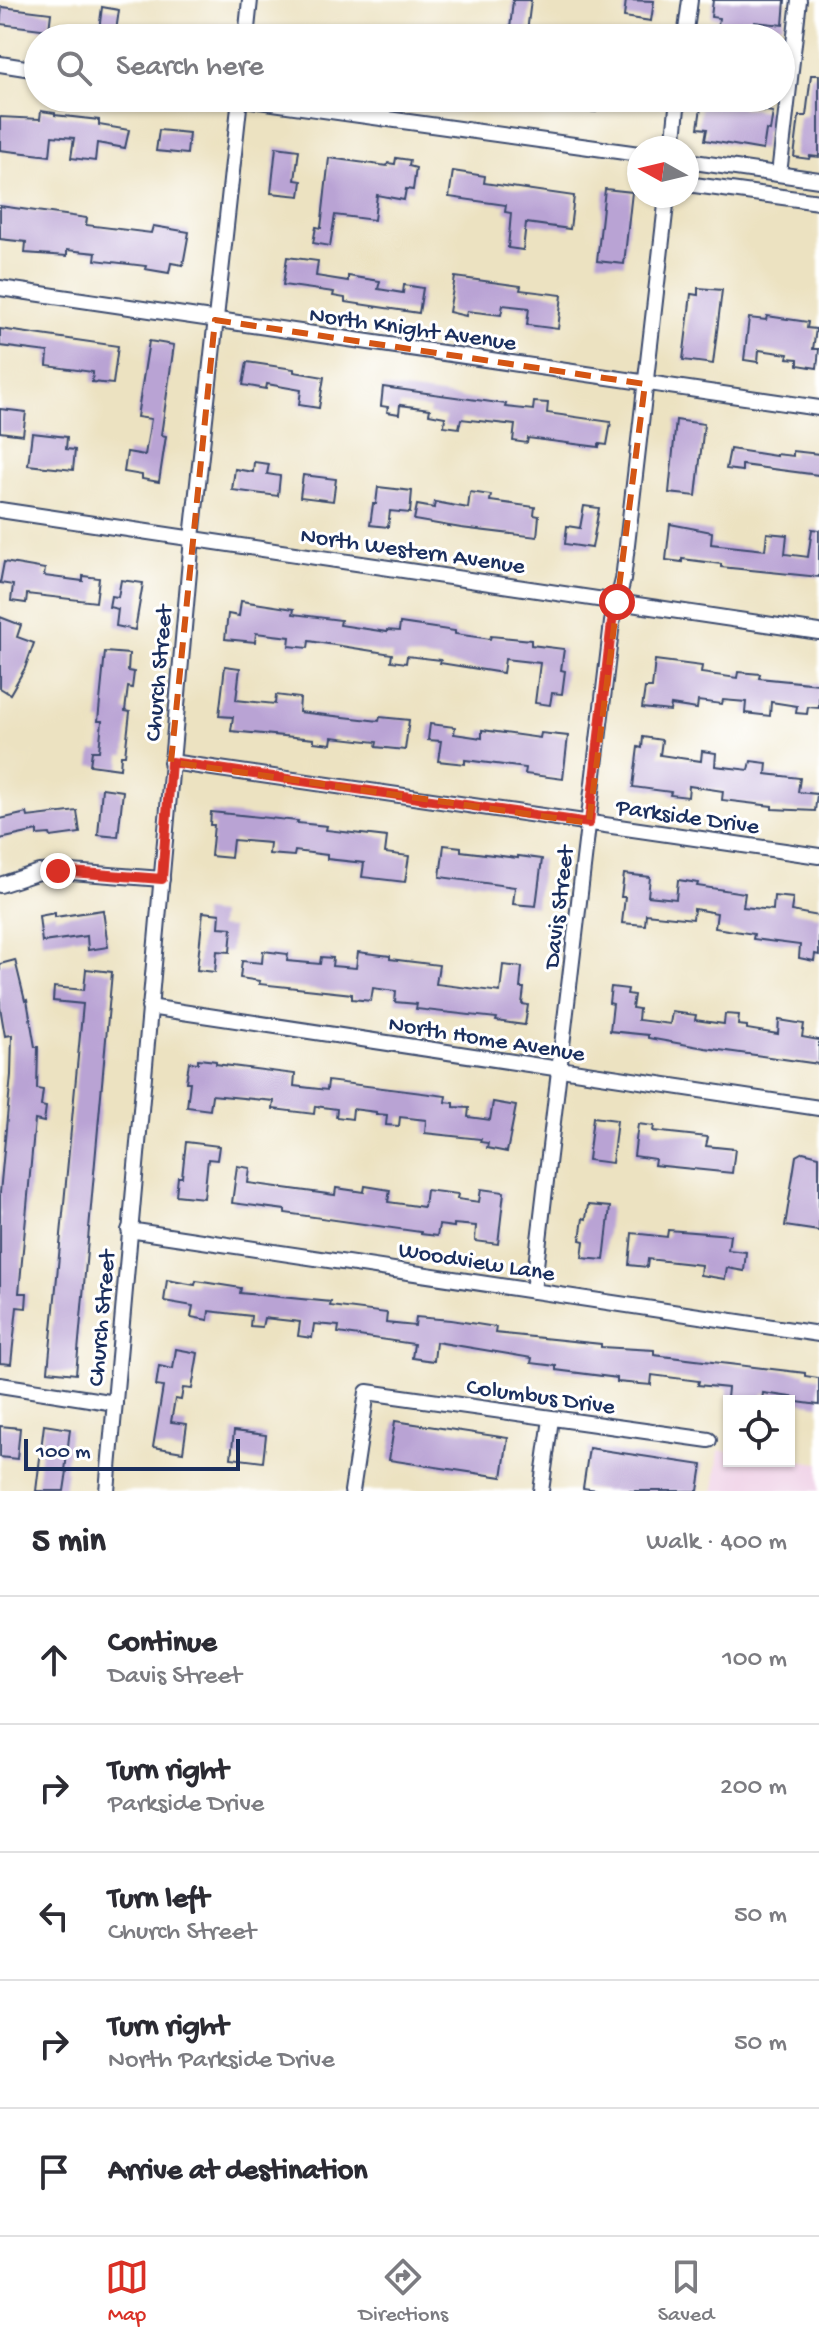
<!DOCTYPE html>
<html lang="en">
<head>
<meta charset="utf-8">
<style>
	body { margin:0; font-family:"Gochi Hand",sans-serif; background:#f2f2f3; color:#2b2b33 }
	.controls { position:absolute; right:24px; bottom:24px; display:grid; overflow:hidden; border-radius:0px; box-shadow:0 2px 6px #0004 }
	.controls button { width:72px; height:72px; display:grid; place-items:center; padding:0; border:0; border-bottom:2px solid #e1e1e2; background:#fff; color:#2b2b33; font:40px sans-serif }
	.compass { position:absolute; left:627px; top:136px; width:72px; height:72px; border-radius:50%; background:#fff; box-shadow:0 2px 6px #0004; rotate:278deg }
	.scale { position:absolute; left:24px; bottom:20px; width:216px; box-sizing:border-box; padding-left:8px; border:4px solid #1b2f5e; border-top:0; font-size:22px; line-height:28px; white-space:nowrap; color:#1b2f5e; -webkit-text-stroke:6px #fff; paint-order:stroke }
	.stop { position:absolute; width:24px; height:24px; margin:-18px; border:6px solid #d93025; border-radius:50%; background:#fff }
	.stop.end { background:#d93025; border-color:#fff; box-shadow:0 2px 8px #0008 }
	.list { margin:0; padding:0; list-style:none }
	h2 { display:flex; justify-content:space-between; align-items:center; height:104px; margin:0; padding:0 32px; font-size:34px }
	h2 small { font-size:26px; font-weight:400; color:#7c7c81 }
	.list li { display:grid; grid-template-columns:52px 1fr auto; gap:24px; align-items:center; box-sizing:border-box; height:128px; padding:0 32px; border-top:2px solid #e1e1e2 }
	.list b { display:block; font-size:30px; white-space:nowrap }
	.list p { margin:0; font-size:26px; white-space:nowrap; color:#7c7c81 }
	.list em { font-size:26px; font-style:normal; color:#7c7c81 }
	.icon { flex:none; width:44px; height:44px; fill:none; stroke:currentColor; stroke-width:2; stroke-linecap:round; stroke-linejoin:round }
	.map { position:relative; flex:none; width:819px; height:1491px; overflow:hidden }
	.search { position:absolute; background:#fff; box-shadow:0 2px 6px #0004; left:24px; right:24px; top:24px; height:88px; display:flex; align-items:center; gap:20px; box-sizing:border-box; padding:0 28px; border-radius:44px; color:#7c7c81; font-size:30px }
	.sheet { height:744px; background:#fff }
	nav { display:flex; justify-content:space-around; align-items:center; box-sizing:border-box; height:112px; border-top:2px solid #e1e1e2; background:#fff; font-size:22px; color:#7c7c81 }
	nav a { display:grid; justify-items:center; gap:4px }
	nav .on { color:#d93025 }
	.map>svg:first-child { display:block }
	.built { fill:#efd0e6 }
	.building { fill:#b9a3d4 }
	.lines { fill:none; stroke-linecap:round; stroke-linejoin:round }
	.minor-casing { stroke:#3a4a6d; stroke-width:18 }
	.minor { stroke:#fff; stroke-width:14 }
	.route { stroke:#d93025; stroke-width:10 }
	.marked { fill:none; stroke:#d45514; stroke-width:6; stroke-dasharray:16 10; stroke-linejoin:round }
	.labels { text-anchor:middle; stroke-width:6; stroke-linejoin:round; paint-order:stroke }
	.street-label { font-size:24px; fill:#1b2f5e; stroke:#fff }
</style>
</head>
<body>
<div class="map">
<svg width="819" height="1491" viewBox="0 0 819 1491">
	<rect width="100%" height="100%" fill="#fff"/>
	<filter id="ink" filterUnits="userSpaceOnUse"><feTurbulence type="fractalNoise" baseFrequency=".0125" numOctaves="2"/><feDisplacementMap in="SourceGraphic" scale="16" xChannelSelector="R" yChannelSelector="G"/><feConvolveMatrix kernelMatrix="1 2 1 2 8 2 1 2 1" color-interpolation-filters="sRGB"/></filter>
	<filter id="wash" filterUnits="userSpaceOnUse"><feTurbulence type="fractalNoise" baseFrequency=".006" numOctaves="4" result="noise"/><feDisplacementMap in="SourceGraphic" scale="32" xChannelSelector="R" yChannelSelector="G"/><feGaussianBlur stdDeviation="1.8" result="paint"/><feColorMatrix in="noise" values="0 0 0 0 0 0 0 0 0 0 0 0 0 0 0 0 0 1.4 0 .05"/><feComposite in="paint" operator="in"/></filter>
	<g filter="url(#wash)">
		<rect width="100%" height="100%" fill="#ece2c1"/>
		<path class="built" d="M719,1450L729,1451V1461H789V1459L819,1463V1491H714Z"/>
		<g id="blocks">
			<g class="building">
				<path d="M513,0H531L527,32L510,29Z"/>
				<path d="M626,0L654,1L651,21L624,17Z"/>
				<path d="M713,0H785L783,25L755,22L753,38H716L719,18L711,17Z"/>
				<path d="M2,7L51,13L49,30L0,24Z"/>
				<path d="M102,7L119,10L115,38H98Z"/>
				<path d="M811,75H819V157L810,156L809,159L794,157L799,116H806Z"/>
				<path d="M537,98H598L596,112L536,106Z"/>
				<path d="M702,101L773,112L770,131L766,130L763,150L705,140L707,129L698,128Z"/>
				<path d="M41,111L55,113V115L99,120V125L129,130L125,148L97,143L95,161L71,158L74,138L52,136L50,156L0,150V117L40,119Z"/>
				<path d="M159,130L189,133L187,154L156,151Z"/>
				<path d="M276,147L299,150L295,180L302,181L300,196L271,193Z"/>
				<path d="M329,158L387,166L388,163L395,164L396,158L410,160L409,166L416,168L413,190L406,189L404,200L377,195L374,220L335,215L330,246L313,243L316,227L321,228Z"/>
				<path d="M453,171L485,176L484,183L574,196L570,229L526,223L523,250L508,248L511,213L505,212L506,205L449,197Z"/>
				<path d="M605,189L632,192L624,264L597,261Z"/>
				<path d="M0,206L87,218L86,225L151,233L153,226L189,232L183,265L171,263L169,273L145,269L146,266L95,260L96,253L67,250V256L25,253L26,242L0,239Z"/>
				<path d="M287,257L318,261L316,276L348,281V276L380,281L378,289L403,293L404,285L423,288L419,313L345,302V298L333,296L334,292L283,285Z"/>
				<path d="M455,277L521,286L520,290L562,295L558,329L527,325L529,308L503,305L501,315L467,311L466,316L449,312Z"/>
				<path d="M698,288L722,290L713,364L683,360L691,294L698,295Z"/>
				<path d="M767,316L808,322L807,328L816,329L813,349H819L817,368L798,365V359L787,358L788,354L759,350L758,362L744,360L749,318L766,320Z"/>
				<path d="M0,329L118,346L113,384L92,382L93,372L47,366L48,352L0,346Z"/>
				<path d="M149,341L174,345L161,435L166,436L159,482L142,479V475L124,472L127,452L145,455L151,419L137,417Z"/>
				<path d="M247,362L294,369V372L324,377L319,408L299,405L301,390L267,384L266,389L243,385Z"/>
				<path d="M383,387L506,404L505,407L533,410L534,402L548,403L547,413L611,422L607,445L599,444V447L528,438L527,443L513,441L515,425L461,419L459,428L444,426L445,417L429,414L430,409L400,405L399,414L387,412L388,407L381,406Z"/>
				<path d="M0,409L26,412L23,435L0,432Z"/>
				<path d="M676,420L704,424L696,496L669,493Z"/>
				<path d="M32,433L67,437L66,449L75,450L73,470L28,465Z"/>
				<path d="M730,449L776,456V454L793,456V451L819,454V475L742,465V471L726,469Z"/>
				<path d="M254,462L269,464L267,474L280,476L278,496L232,490L235,469L253,472Z"/>
				<path d="M303,475L336,479L333,501L300,497Z"/>
				<path d="M378,487L412,491L410,513L390,511L388,527L370,525L373,504H376Z"/>
				<path d="M470,492L491,495L490,501L535,507L534,515L539,516L537,537L461,528L414,520L417,505L434,508L435,502L468,508Z"/>
				<path d="M584,506L599,508L592,548L565,544L567,526L580,528Z"/>
				<path d="M670,524L712,532L711,544L765,550L767,533L787,535L785,554L808,557L812,529L819,530V577L721,567V564L682,559V562L666,560Z"/>
				<path d="M4,562L45,569L44,576L83,581V576L99,578L96,602L27,594L26,603L11,601L13,585L0,583Z"/>
				<path d="M121,580L143,583L135,630L116,626L118,609L109,607L111,596L118,597Z"/>
				<path d="M241,601L294,609L293,614L341,620L340,625L387,632V630L399,631L400,623L455,631V634L490,639L491,636L531,640V645L564,649L561,670L565,671L562,694L552,693L550,705L535,703L540,663L505,659L503,673L440,663L441,660L407,656L406,663L391,661L392,654L309,641L308,648L289,646L290,637L256,633L255,642L225,639L228,614L239,616Z"/>
				<path d="M0,617L21,625L17,637L34,643L25,668L10,694L0,688Z"/>
				<path d="M105,652L129,654L128,671L134,672L132,688L128,687L125,711L130,712L125,755H121L120,769L90,765L92,751H99L102,721H98Z"/>
				<path d="M655,660L702,666L701,673L737,678L738,672L760,674L759,678L819,684V708L808,707L807,714L796,713L797,706L771,702L770,716L745,713L746,702L723,700L722,704L698,701L697,709L671,705L670,711L642,708L645,688H652Z"/>
				<path d="M225,666L240,668L236,700L275,704L276,695L300,698L299,712L379,721L380,717L409,720L405,750L376,747L377,742L332,737L331,744L314,742V739L231,731L233,717L219,716Z"/>
				<path d="M430,724L455,727L454,734L482,738V730L540,738L541,733L568,736L563,779L525,774L526,768L465,760V764L438,761L441,741L428,740Z"/>
				<path d="M643,737L662,740L660,755L701,761L702,751L716,753L715,766L749,770L751,761L767,763L766,774L800,778L798,792L817,794L815,811L772,809V806L722,800L723,791L689,786L688,797L670,795L671,792L633,787L638,747L642,748Z"/>
				<path d="M102,788L123,791L118,837L98,835Z"/>
				<path d="M77,811L80,833L51,837L50,834L37,835V831L0,839V819L27,813L28,817Z"/>
				<path d="M211,812L298,821L297,823L327,826L326,830L387,837L385,853L409,856L405,882L362,877L364,863L327,859V855L295,851L294,856L269,854L270,843L233,840L231,858L211,856L214,825H210Z"/>
				<path d="M444,845L461,847V851L518,858V856L542,859L536,906L513,904L515,887L440,877Z"/>
				<path d="M624,874L650,877L648,896L676,899L678,880L698,883L697,886L745,893L743,907L773,910L774,896L793,898L791,911L819,916V955L815,954L814,961L799,958L800,945L753,939L754,934L715,928L717,913L694,909L693,919L646,914L645,925L622,923L625,897H621Z"/>
				<path d="M103,910L108,947L88,950L87,936L42,942L39,916L55,913V917Z"/>
				<path d="M203,912L220,914L219,927L232,928L230,952L217,951L215,972L197,970Z"/>
				<path d="M263,951L288,954L287,961L320,964L321,957L333,958L332,966L356,968L358,952L390,956V959L439,965L436,984L500,992L503,965L522,967L520,988H524L522,1004L528,1005L525,1025L496,1021L497,1018L416,1009L417,1004L395,1002L396,991L373,988L371,1001L352,999V994L259,984L260,981L240,978L242,961L262,963Z"/>
				<path d="M15,960L25,1001L27,1000L35,1047H38L37,1089L43,1090L41,1106L46,1107L44,1122L35,1120L19,1293H27L26,1308L17,1307L11,1364L0,1363V1193L11,1075L12,1035L5,1036L0,1007V964Z"/>
				<path d="M86,969L112,972L76,1374L48,1371L83,1004L53,1001L54,987L84,990Z"/>
				<path d="M611,987L628,989L627,994L634,995L632,1008L639,1009L638,1020L670,1024L672,1012L696,1015L695,1020L724,1024L725,1014L739,1015L738,1025L747,1026V1029L778,1034L779,1020L804,1024L802,1037L819,1040V1064L705,1048L648,1038V1035L610,1031L613,1004L609,1003Z"/>
				<path d="M198,1059L216,1061V1064L295,1074L294,1086L327,1090L328,1081L446,1096L445,1102L454,1103V1107L469,1108L468,1117L490,1120L493,1102L516,1106L507,1152L487,1148L488,1143L480,1142L481,1139L425,1133L426,1120L400,1117L399,1126L386,1125L387,1115L376,1114V1112L353,1109L352,1119L336,1117L337,1109L315,1106L314,1114L273,1109L274,1101L212,1095L210,1110L187,1107L190,1082H186L189,1062L198,1063Z"/>
				<path d="M593,1117L617,1120L612,1163L588,1160Z"/>
				<path d="M638,1124L654,1126L653,1131L708,1137L706,1146L735,1149L732,1173L654,1165L655,1159L634,1156Z"/>
				<path d="M186,1142L219,1146L217,1160L208,1159L204,1198L176,1195L178,1177H182Z"/>
				<path d="M803,1152L819,1156V1231L785,1226L796,1156Z"/>
				<path d="M237,1166L250,1168L248,1183L335,1195L336,1188L364,1192L365,1186L390,1190L388,1202L424,1207L426,1190L458,1194L457,1199L479,1202L481,1189L504,1192L498,1244L475,1241L476,1226L454,1224V1227L439,1225L437,1236L421,1234V1232L285,1213V1210L232,1203Z"/>
				<path d="M588,1205L610,1207L604,1260L582,1258L584,1241L580,1240L583,1218L586,1219Z"/>
				<path d="M668,1230L730,1235L728,1250L746,1252L744,1271L727,1268L725,1279L700,1275L701,1265L648,1259L647,1267L629,1265L632,1233L667,1237Z"/>
				<path d="M167,1280L195,1285L196,1281L241,1288L240,1293L331,1302L330,1306L387,1313L386,1323L415,1326L416,1317L451,1320L496,1327L495,1333L601,1344V1347L654,1350V1355L805,1373V1376L819,1378V1405L797,1402L798,1398L763,1393L762,1401L727,1398L728,1388L698,1385L699,1381L652,1375L651,1385L617,1382V1378L556,1370V1366L531,1363L532,1358L436,1342L434,1361L412,1358L414,1344L338,1333L339,1326L314,1324L312,1338L298,1336L300,1322L264,1318L262,1327L250,1326L251,1316L209,1311L208,1320L191,1317L193,1306L164,1301Z"/>
				<path d="M176,1349L198,1353L192,1389L183,1388L181,1400L175,1399L171,1422L187,1424L183,1452L153,1447L163,1387L156,1386L159,1366L173,1369Z"/>
				<path d="M395,1421L508,1438L502,1477L389,1460Z"/>
				<path d="M44,1425L70,1429L65,1471H67L64,1491H36Z"/>
				<path d="M0,1426L20,1428L17,1459L0,1457Z"/>
				<path d="M234,1431L266,1435L263,1462L231,1458Z"/>
				<path d="M589,1448L702,1465L698,1491H605L583,1488Z"/>
			</g>
		</g>
	</g>
	<g filter="url(#ink)">
		<use href="#blocks" fill-opacity="0" stroke="#3a4a6d" stroke-width="2"/>
		<g class="lines">
			<g class="minor-casing">
				<g id="minor">
					<path d="M246,38L250,0"/>
					<path d="M685,38L690,0"/>
					<path d="M0,64L38,70"/>
					<path d="M237,98L639,154"/>
					<path d="M673,148L678,98"/>
					<path d="M687,161L819,180"/>
					<path d="M779,174L799,0"/>
					<path d="M687,184L819,202"/>
					<path d="M0,288L819,408"/>
					<path d="M0,510L819,632"/>
					<path d="M171,762L819,856"/>
					<path d="M0,885L39,872L58,871L162,879"/>
					<path d="M149,1007L819,1108"/>
					<path d="M129,1230L819,1334"/>
					<path d="M533,1291L612,622L623,580L667,196"/>
					<path d="M0,1385L115,1403"/>
					<path d="M107,1491L192,538L240,98"/>
					<path d="M352,1491L367,1392L709,1440"/>
					<path d="M541,1491L551,1419"/>
				</g>
			</g>
			<use href="#minor" class="minor"/>
		</g>
	</g>
	<g class="lines" filter="url(#ink)">
		<path class="route" d="M58,871L162,879L171,762L589,823L612,622L617,602"/>
	</g>
	<path class="marked" d="M215,320L645,384L589,823L171,762Z"/>
	<g class="labels">
		<g class="street-label">
			<text transform="translate(413 327) rotate(8)" y="8">North Knight Avenue</text>
			<text transform="translate(413 549) rotate(8)" y="8">North Western Avenue</text>
			<text transform="translate(157 673) rotate(-85)" y="8">Church Street</text>
			<text transform="translate(688 815) rotate(8)" y="8">Parkside Drive</text>
			<text transform="translate(557 907) rotate(-83)" y="8">Davis Street</text>
			<text transform="translate(487 1037) rotate(9)" y="8">North Home Avenue</text>
			<text transform="translate(477 1260) rotate(9)" y="8">Woodview Lane</text>
			<text transform="translate(100 1318) rotate(-85)" y="8">Church Street</text>
			<text transform="translate(541 1395) rotate(8)" y="8">Columbus Drive</text>
		</g>
	</g>
</svg>
<div class="controls">
<button><svg class="icon" aria-label="locate" viewBox="0 0 24 24"><circle cx="12" cy="12" r="6"/><path d="M12 2v4M12 18v4M2 12h4M18 12h4"/></svg></button>
</div>
<svg class="compass" viewBox="-18 -18 36 36"><path d="M0-13l5 13h-10z" fill="#e53935"/><path d="M0 13l5-13h-10z" fill="#7c7c81"/></svg>
<div class="scale">100 m</div>
<div class="stop" style="left:617px;top:602px"></div>
<div class="stop end" style="left:58px;top:871px"></div>
<div class="search"><svg class="icon" aria-label="search" viewBox="0 0 24 24"><circle cx="10" cy="10" r="6"/><path d="M15 15l6 6"/></svg>Search here</div>
</div>
<section class="sheet">
<h2>5 min<small>Walk · 400 m</small></h2>
<ul class="list">
<li><svg class="icon" aria-label="ahead" viewBox="0 0 24 24"><path d="M12 20V5M6 11l6-6 6 6"/></svg><div><b>Continue</b><p>Davis Street</p></div><em>100 m</em></li>
<li><svg class="icon" aria-label="right" viewBox="0 0 24 24"><path d="M7 20v-9h11M14 6l5 5-5 5"/></svg><div><b>Turn right</b><p>Parkside Drive</p></div><em>200 m</em></li>
<li><svg class="icon" aria-label="left" viewBox="0 0 24 24"><path d="M17 20v-9H6M10 6l-5 5 5 5"/></svg><div><b>Turn left</b><p>Church Street</p></div><em>50 m</em></li>
<li><svg class="icon" aria-label="right" viewBox="0 0 24 24"><path d="M7 20v-9h11M14 6l5 5-5 5"/></svg><div><b>Turn right</b><p>North Parkside Drive</p></div><em>50 m</em></li>
<li><svg class="icon" aria-label="arrive" viewBox="0 0 24 24"><path d="M6 21V4h12l-3 4 3 4H6"/></svg><div><b>Arrive at destination</b></div></li>
</ul>
</section>
<nav>
<a class="on"><svg class="icon" aria-label="map" viewBox="0 0 24 24"><path d="M3 6l6-2 6 2 6-2v14l-6 2-6-2-6 2zM9 4v14M15 6v14"/></svg>Map</a>
<a><svg class="icon" aria-label="directions" viewBox="0 0 24 24"><path d="M12 3l9 9-9 9-9-9zM9 14v-3h6M13 9l2 2-2 2"/></svg>Directions</a>
<a><svg class="icon" aria-label="saved" viewBox="0 0 24 24"><path d="M7 4h10v16l-5-4-5 4z"/></svg>Saved</a>
</nav>
</body>
</html>
